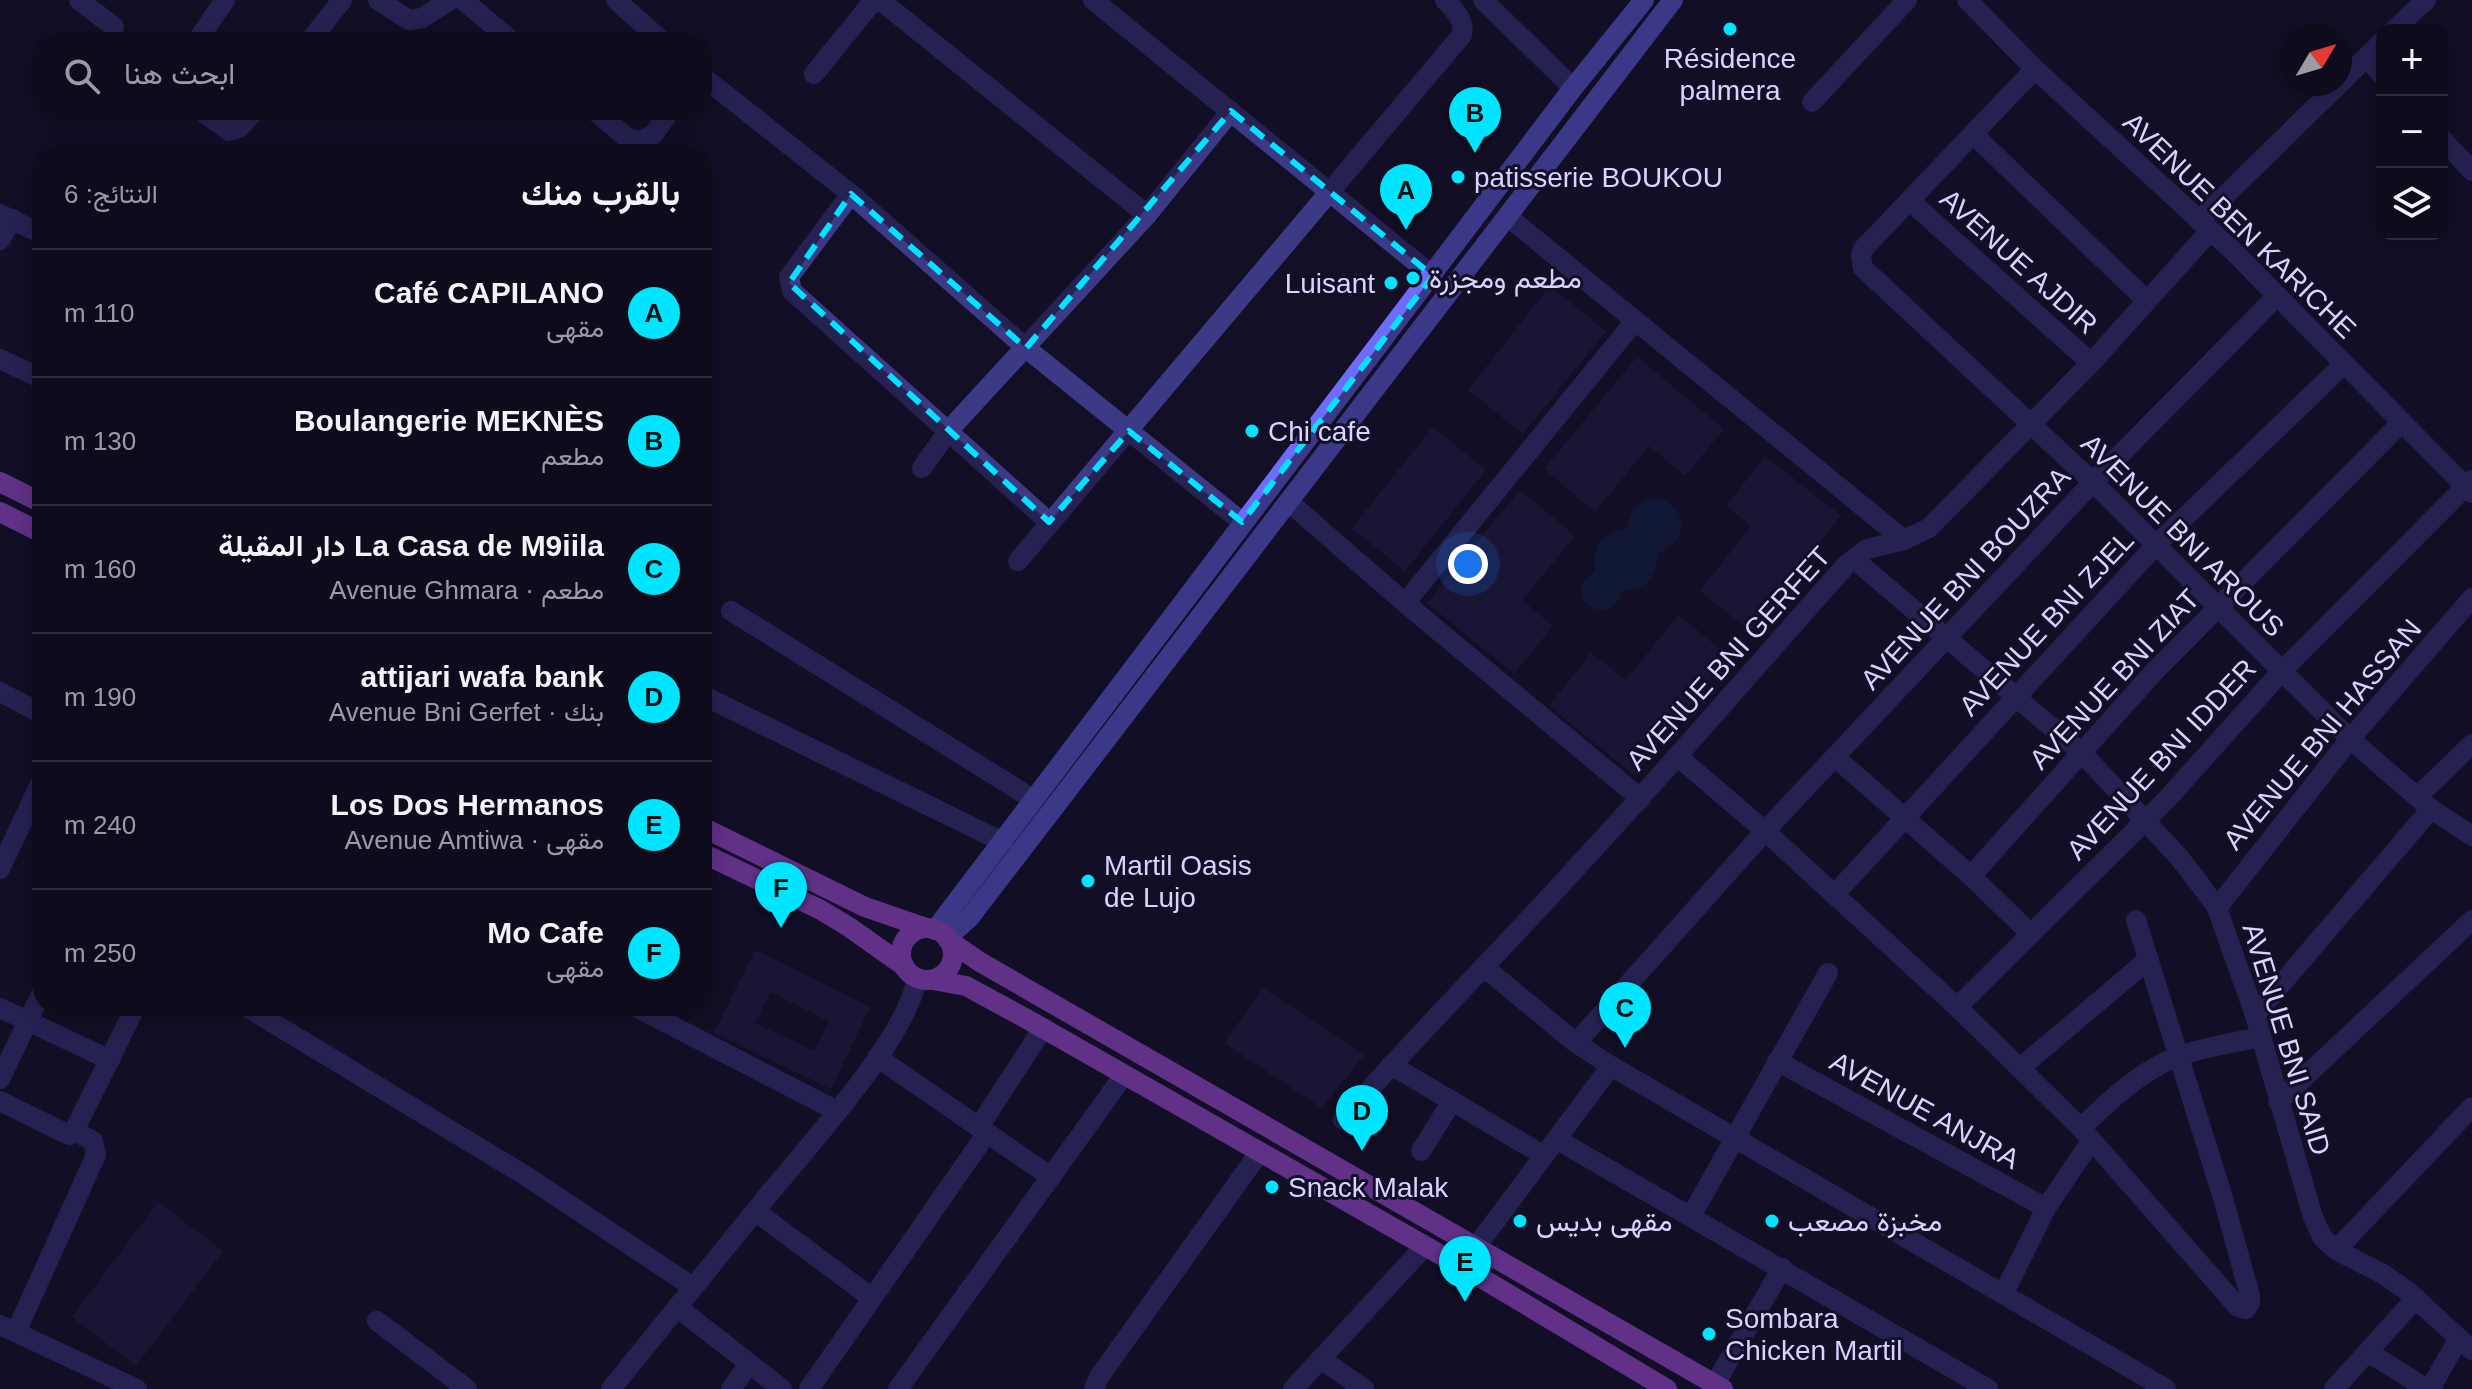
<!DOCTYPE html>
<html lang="ar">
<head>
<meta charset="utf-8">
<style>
	body { margin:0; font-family:Arial,Vazirmatn,sans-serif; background:#171425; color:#f1f3f6; direction:rtl }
	.controls { position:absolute; right:24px; top:24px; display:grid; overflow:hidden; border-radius:16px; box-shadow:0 4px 20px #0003 }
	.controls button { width:72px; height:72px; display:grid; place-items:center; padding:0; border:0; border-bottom:2px solid #2e2b3b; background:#0e0b1c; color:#f1f3f6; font:40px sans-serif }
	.compass { position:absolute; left:2280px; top:24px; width:72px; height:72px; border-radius:50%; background:#0e0b1c; box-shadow:0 4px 20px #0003; rotate:52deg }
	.you { position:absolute; left:1468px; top:564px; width:28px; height:28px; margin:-20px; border:6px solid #fff; border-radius:50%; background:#1a73e8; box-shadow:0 0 0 12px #1a73e833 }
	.badge { display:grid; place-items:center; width:52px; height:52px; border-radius:50%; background:#00e5ff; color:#111; font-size:26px; font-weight:700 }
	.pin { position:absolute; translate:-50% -66px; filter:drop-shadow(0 2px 4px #0008) }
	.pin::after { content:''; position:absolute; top:42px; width:28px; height:24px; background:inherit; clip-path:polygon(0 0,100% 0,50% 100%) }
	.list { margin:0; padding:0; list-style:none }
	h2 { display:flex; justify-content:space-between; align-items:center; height:104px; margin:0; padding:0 32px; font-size:34px }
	h2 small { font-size:26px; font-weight:400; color:#9b9ba3 }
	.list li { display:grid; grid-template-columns:52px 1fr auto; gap:24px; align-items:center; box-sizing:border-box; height:128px; padding:0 32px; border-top:2px solid #2e2b3b }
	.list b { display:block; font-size:30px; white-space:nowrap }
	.list p { margin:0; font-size:26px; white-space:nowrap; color:#9b9ba3 }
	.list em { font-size:26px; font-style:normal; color:#9b9ba3 }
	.icon { flex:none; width:44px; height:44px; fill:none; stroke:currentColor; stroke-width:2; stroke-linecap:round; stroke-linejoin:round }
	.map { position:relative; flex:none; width:2472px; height:1389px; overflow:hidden; direction:ltr }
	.search { position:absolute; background:#0e0b1c; box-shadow:0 4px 20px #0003; left:32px; top:32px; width:680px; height:88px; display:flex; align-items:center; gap:20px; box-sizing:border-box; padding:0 28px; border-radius:32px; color:#9b9ba3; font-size:30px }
	.panel { position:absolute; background:#0e0b1c; box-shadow:0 4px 20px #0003; left:32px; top:144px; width:680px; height:872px; border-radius:32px; direction:rtl }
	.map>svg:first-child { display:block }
	.water { fill:#0c2248 }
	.building { fill:#241b47; fill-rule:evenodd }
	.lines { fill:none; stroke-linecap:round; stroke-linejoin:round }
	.street { stroke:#3d3a85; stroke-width:20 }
	.secondary { stroke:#6f6bff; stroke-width:20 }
	.primary { stroke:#c25bff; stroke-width:20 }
	.marked { fill:none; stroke:#00e5ff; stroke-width:6; stroke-dasharray:16 10; stroke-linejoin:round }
	.poi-dot { fill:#00e5ff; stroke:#130f26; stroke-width:3 }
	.labels { text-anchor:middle; stroke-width:6; stroke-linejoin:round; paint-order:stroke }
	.poi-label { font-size:28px; fill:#d9d4ff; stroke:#130f26; text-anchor:start }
	.street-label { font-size:28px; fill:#d9d4ff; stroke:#130f26 }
</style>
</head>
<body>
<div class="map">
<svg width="2472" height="1389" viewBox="0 0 2472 1389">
	<rect width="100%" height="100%" fill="#130f26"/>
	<path class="water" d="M1660,499C1679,504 1689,527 1675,542C1670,548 1663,549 1658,554C1656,577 1645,591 1621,591C1615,635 1553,593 1595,572C1593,542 1600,537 1627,527C1631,508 1640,498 1660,499Z"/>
	<g class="building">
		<path d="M1550,286L1606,331L1523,434L1468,390Z"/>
		<path d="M1637,357L1724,429L1685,476L1649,446L1595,512L1544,469Z"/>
		<path d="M1433,427L1486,470L1405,571L1352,528Z"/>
		<path d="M1765,456L1841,516L1750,631L1700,591L1751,526L1726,506Z"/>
		<path d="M1520,490L1575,536L1522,600L1553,626L1514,674L1427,603Z"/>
		<path d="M1678,615L1729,656L1634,775L1549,706L1591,653L1626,680Z"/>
		<path d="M755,950L870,1007L831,1089L714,1033ZM770,992L829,1021L814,1051L755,1023Z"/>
		<path d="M1263,988L1364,1055L1322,1108L1224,1043Z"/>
		<path d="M158,1202L223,1251L136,1366L72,1317Z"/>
	</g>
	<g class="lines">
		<g class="street">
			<path d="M79,0L114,27"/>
			<path d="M378,0L409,20L422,18L450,0"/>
			<path d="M463,0L513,42"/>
			<path d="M616,0L663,42"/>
			<path d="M880,0L1147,215"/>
			<path d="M1093,0L1433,276"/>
			<path d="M1483,0L1573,88"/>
			<path d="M1967,0L2035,69L2234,252L2472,493"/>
			<path d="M2394,30L2426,0"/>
			<path d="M196,42L225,0"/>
			<path d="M309,42L342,0"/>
			<path d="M2366,57L2382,75"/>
			<path d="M2035,69L1863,249L1861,256L1863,268L2093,482L2350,739L2431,809L2472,836"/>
			<path d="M814,74L874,0"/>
			<path d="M702,76L851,194L1026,348L1242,522"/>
			<path d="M2340,83L2382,42"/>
			<path d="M1812,102L1907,0"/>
			<path d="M200,110L229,131L239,128L256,110"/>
			<path d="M594,110L626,137L639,141L653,135L671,110"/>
			<path d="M1974,135L2146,300"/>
			<path d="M2442,139L2472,171"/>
			<path d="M851,194L789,277L792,291L1049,522"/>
			<path d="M1910,201L2091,363"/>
			<path d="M0,214L42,234"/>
			<path d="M1507,216L1904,540"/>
			<path d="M2199,221L2339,84"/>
			<path d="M0,240L12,219"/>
			<path d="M0,359L42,379"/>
			<path d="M922,468L949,430L1147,215L1231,111"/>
			<path d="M1290,503L1405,603L1641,799"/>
			<path d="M1854,559L2083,754L2178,856L2199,883L2217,908L2255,1015L2312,1214L2322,1237L2336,1250L2383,1274L2406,1290L2472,1350"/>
			<path d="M1018,561L1462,35C1465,19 1455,11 1445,0"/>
			<path d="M1405,603L1635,321"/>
			<path d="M731,611L1033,799"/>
			<path d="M0,692L42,714"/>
			<path d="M702,695L1003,842"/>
			<path d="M1677,756L1765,831L1957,1007L2081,1128L2238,1307L2246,1309L2250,1303V1296L2223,1198L2136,920"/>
			<path d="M1835,757L1971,876L2031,934"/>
			<path d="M2417,797L2472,744"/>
			<path d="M0,869L42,780"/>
			<path d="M1971,876L2153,673L2402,422"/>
			<path d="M1834,895L2156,545L2344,364"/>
			<path d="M2217,908L2350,739L2472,598"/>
			<path d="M1485,968L1576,1043L1611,1066L2166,1389"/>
			<path d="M245,1006L526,1176L693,1287"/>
			<path d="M634,1006L837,1111"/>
			<path d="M1957,1007L2168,798L2281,672L2472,480"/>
			<path d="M0,1008L110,1060"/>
			<path d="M2255,1015L2431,809"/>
			<path d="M1576,1043L1765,831L2093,482L2276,297"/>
			<path d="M877,1057L1051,1177"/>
			<path d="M1777,1061L2046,1208"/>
			<path d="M1391,1065L1543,1155"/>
			<path d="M2020,1068L2149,959"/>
			<path d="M0,1079L42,992"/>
			<path d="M0,1101L69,1135L74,1131L136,1006"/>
			<path d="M2278,1102L2472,920"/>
			<path d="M1343,1120C1418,1033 1500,952 1577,867C1669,768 1757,665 1847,564L1867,549L1904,540L1929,528L2091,363L2210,231"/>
			<path d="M979,1127L1043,1028"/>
			<path d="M2081,1128C2109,1101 2139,1072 2176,1057C2203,1047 2233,1043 2261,1037"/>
			<path d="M1556,1139L1988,1389"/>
			<path d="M1421,1151L1452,1101"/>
			<path d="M755,1211L872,1298"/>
			<path d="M1691,1216L1828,973"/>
			<path d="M1476,1247L1611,1066"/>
			<path d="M2336,1250L2472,1107"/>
			<path d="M2004,1293L2046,1208L2091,1141"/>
			<path d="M677,1307L782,1389"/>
			<path d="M377,1321L467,1389"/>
			<path d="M0,1325L137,1389"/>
			<path d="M16,1332L96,1155L93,1141L74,1131"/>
			<path d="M2368,1352L2427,1389"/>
			<path d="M1321,1359L1364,1389"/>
			<path d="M1715,1384L1782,1268"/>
			<path d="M611,1389C664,1324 716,1259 769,1194C810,1144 907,1038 917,978"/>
			<path d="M731,1389L749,1364"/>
			<path d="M809,1389L987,1133"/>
			<path d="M898,1389L1124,1075"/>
			<path d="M1094,1389L1099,1377L1259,1153"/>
			<path d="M1293,1389L1424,1247"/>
			<path d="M2334,1389L2416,1298"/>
			<path d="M2430,1389L2459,1338"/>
		</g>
		<g class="secondary">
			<path d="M935,930L1573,88L1644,0"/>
			<path d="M947,938L970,917L1673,0"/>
		</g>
		<g class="primary">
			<path d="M0,482L42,503"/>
			<path d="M0,512L42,533"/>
			<path d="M702,827L865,907L926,928"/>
			<path d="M702,853L821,910L849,927L904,966"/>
			<circle cx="927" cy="954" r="26"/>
			<path d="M948,940L980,962L1723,1389"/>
			<path d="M933,980L966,986L1025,1018L1483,1279L1667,1389"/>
		</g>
	</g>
	<path d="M0 0H2472V1389H0ZM1231,111L1433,276L1242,522L1129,431L1049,522L789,283L851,194L1026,348Z" fill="#130f26" fill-opacity=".55" fill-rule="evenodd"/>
	<path class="marked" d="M1231,111L1433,276L1242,522L1129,431L1049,522L789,283L851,194L1026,348Z"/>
	<g class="poi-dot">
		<circle cx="1730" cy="29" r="8"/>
		<circle cx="1458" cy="177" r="8"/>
		<circle cx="1413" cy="278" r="8"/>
		<circle cx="1391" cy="283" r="8"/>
		<circle cx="1252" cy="431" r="8"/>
		<circle cx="1088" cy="881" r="8"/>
		<circle cx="1272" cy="1187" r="8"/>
		<circle cx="1520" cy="1221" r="8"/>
		<circle cx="1772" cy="1221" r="8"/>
		<circle cx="1709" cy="1334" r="8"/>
	</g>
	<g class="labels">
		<g class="poi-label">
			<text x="1730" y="68" text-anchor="middle">Résidence<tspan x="1730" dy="32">palmera</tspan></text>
			<text x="1474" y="187">patisserie BOUKOU</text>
			<text x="1429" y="288">مطعم ومجزرة</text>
			<text x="1375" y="293" text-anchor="end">Luisant</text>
			<text x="1268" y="441">Chi cafe</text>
			<text x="1104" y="875">Martil Oasis<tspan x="1104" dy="32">de Lujo</tspan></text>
			<text x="1288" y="1197">Snack Malak</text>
			<text x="1536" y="1231">مقهى بديس</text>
			<text x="1788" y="1231">مخبزة مصعب</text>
			<text x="1725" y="1328">Sombara<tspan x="1725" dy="32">Chicken Martil</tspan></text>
		</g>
		<g class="street-label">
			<text transform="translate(2240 225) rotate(44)" y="10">AVENUE BEN KARICHE</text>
			<text transform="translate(2019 261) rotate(42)" y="10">AVENUE AJDIR</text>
			<text transform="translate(2183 535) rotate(45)" y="10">AVENUE BNI AROUS</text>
			<text transform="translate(1965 578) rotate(-47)" y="10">AVENUE BNI BOUZRA</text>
			<text transform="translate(2046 623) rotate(-47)" y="10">AVENUE BNI ZJEL</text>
			<text transform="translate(1728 658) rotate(-48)" y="10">AVENUE BNI GERFET</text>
			<text transform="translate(2114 679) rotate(-47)" y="10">AVENUE BNI ZIAT</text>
			<text transform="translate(2322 734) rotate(-50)" y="10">AVENUE BNI HASSAN</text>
			<text transform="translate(2161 759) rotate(-47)" y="10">AVENUE BNI IDDER</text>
			<text transform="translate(2287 1039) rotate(73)" y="10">AVENUE BNI SAID</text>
			<text transform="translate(1925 1110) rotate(29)" y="10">AVENUE ANJRA</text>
		</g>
	</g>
</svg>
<div class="controls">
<button>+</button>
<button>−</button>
<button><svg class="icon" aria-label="layers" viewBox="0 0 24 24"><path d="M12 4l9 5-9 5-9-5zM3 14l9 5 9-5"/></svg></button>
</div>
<svg class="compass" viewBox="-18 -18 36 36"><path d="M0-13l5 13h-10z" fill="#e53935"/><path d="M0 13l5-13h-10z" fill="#9b9ba3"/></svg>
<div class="you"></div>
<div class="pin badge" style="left:1406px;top:230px">A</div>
<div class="pin badge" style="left:1475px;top:153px">B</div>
<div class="pin badge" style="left:1625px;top:1048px">C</div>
<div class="pin badge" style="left:1362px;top:1151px">D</div>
<div class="pin badge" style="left:1465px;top:1302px">E</div>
<div class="pin badge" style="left:781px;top:928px">F</div>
<div class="search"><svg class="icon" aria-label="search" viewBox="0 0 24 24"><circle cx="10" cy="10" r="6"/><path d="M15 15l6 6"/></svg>ابحث هنا</div>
<section class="panel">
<h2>بالقرب منك<small>النتائج: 6</small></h2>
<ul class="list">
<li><span class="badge">A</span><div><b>Café CAPILANO</b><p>مقهى</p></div><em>110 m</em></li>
<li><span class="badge">B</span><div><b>Boulangerie MEKNÈS</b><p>مطعم</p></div><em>130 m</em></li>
<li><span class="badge">C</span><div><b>La Casa de M9iila دار المقيلة</b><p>مطعم · Avenue Ghmara</p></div><em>160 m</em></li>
<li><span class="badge">D</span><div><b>attijari wafa bank</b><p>بنك · Avenue Bni Gerfet</p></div><em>190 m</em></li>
<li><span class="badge">E</span><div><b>Los Dos Hermanos</b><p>مقهى · Avenue Amtiwa</p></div><em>240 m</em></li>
<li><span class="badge">F</span><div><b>Mo Cafe</b><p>مقهى</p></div><em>250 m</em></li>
</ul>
</section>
</div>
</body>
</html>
